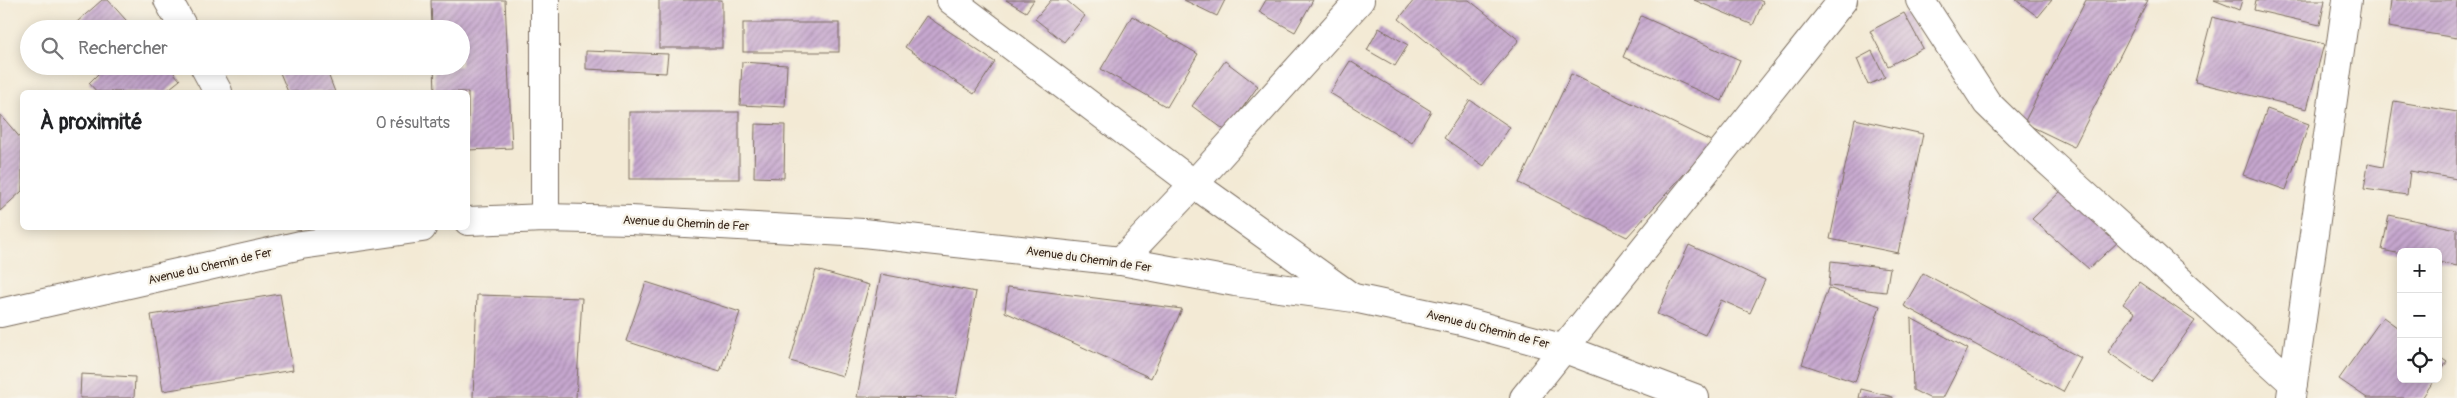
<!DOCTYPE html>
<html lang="fr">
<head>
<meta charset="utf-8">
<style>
	body { margin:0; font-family:Pangolin,sans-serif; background:#f6f6f6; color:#202124 }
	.controls { position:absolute; right:15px; bottom:15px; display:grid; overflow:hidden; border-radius:8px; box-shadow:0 2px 12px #0003 }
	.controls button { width:45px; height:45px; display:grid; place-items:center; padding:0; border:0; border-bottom:1px solid #e0e0e0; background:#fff; color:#202124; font:25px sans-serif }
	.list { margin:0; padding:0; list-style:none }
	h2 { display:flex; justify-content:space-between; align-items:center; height:65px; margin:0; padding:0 20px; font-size:21px }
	h2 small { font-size:16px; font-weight:400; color:#757577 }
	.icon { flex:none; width:28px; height:28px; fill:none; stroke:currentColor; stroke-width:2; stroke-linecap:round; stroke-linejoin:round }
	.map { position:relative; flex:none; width:2457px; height:398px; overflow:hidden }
	.search { position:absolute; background:#fff; box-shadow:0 2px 12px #0003; left:20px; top:20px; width:450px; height:55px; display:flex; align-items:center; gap:12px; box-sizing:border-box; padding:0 18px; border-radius:28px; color:#757577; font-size:19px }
	.panel { position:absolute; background:#fff; box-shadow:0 2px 12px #0003; left:20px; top:90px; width:450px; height:140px; border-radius:8px }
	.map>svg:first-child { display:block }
	.building { fill:url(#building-hatch) }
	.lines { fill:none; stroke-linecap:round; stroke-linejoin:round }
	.minor-casing { stroke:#7b6d5e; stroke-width:30 }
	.minor { stroke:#fff; stroke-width:28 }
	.labels { text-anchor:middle; stroke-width:4.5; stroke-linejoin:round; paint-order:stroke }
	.street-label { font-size:12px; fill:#3b2a1e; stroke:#f7f3e8 }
</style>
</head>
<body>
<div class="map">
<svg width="2457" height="398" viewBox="0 0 2457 398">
	<defs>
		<pattern id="building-hatch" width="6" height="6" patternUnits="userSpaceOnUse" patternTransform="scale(1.25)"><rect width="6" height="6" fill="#c6a7cf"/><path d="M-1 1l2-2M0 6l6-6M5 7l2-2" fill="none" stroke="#a288a7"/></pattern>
	</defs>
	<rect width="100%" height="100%" fill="#f7f3e8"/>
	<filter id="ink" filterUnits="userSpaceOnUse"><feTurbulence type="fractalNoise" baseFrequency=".02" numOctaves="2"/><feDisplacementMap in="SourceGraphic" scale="10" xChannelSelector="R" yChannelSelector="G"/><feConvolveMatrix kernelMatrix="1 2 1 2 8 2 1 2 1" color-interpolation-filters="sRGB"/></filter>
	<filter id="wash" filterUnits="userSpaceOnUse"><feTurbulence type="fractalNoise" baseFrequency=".0096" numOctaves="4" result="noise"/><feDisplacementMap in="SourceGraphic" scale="20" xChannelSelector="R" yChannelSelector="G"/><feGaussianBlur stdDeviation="1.12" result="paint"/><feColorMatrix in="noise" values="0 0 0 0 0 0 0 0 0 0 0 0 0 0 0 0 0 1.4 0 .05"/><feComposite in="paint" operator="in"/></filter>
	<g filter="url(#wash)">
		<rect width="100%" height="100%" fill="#f3ead5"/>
		<g id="blocks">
			<g class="building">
				<path d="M102,0H108L134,29H69Z"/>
				<path d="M431,0H505L512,148L468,150V92H435L434,66H461V29H432Z"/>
				<rect x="659" y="0" width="63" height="48"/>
				<path d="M1006,0H1034L1026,12Z"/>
				<path d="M1051,0H1066L1085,16L1064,42L1035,19Z"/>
				<path d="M1184,0H1225L1217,16Z"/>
				<path d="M1266,0H1313L1295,32L1259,12Z"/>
				<path d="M1414,0H1469L1519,40L1481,86L1399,19Z"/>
				<path d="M1694,0H1759L1763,2L1753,25Z"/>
				<path d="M2016,0H2052L2038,17Z"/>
				<path d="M2086,0H2148L2074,147L2024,123Z"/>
				<path d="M2214,0H2242L2239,10Z"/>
				<path d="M2256,0H2325L2320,25L2254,10Z"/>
				<path d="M2391,0H2457V38L2388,27Z"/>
				<path d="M1904,13L1923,48L1888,66L1870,31Z"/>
				<path d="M926,16L995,62L974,94L905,47Z"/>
				<path d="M1132,16L1198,54L1167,107L1101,69Z"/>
				<path d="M1641,16L1740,60L1722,101L1623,57Z"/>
				<path d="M2212,17L2324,44L2307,109L2195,82Z"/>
				<rect x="743" y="23" width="96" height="29"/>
				<path d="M1379,28L1408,45L1395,66L1367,50Z"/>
				<path d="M586,51L668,54L666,73L586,69Z"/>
				<path d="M1872,51L1885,77L1868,85L1857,59Z"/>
				<path d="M1225,61L1258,86L1226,131L1192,106Z"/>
				<path d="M1350,61L1431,111L1412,143L1330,93Z"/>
				<path d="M742,62L787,65L785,107L740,105Z"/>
				<path d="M93,66H168L180,80L165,92H97L89,83L99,73Z"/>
				<path d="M282,66H325L335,92H288L278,68Z"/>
				<path d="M1571,74L1713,142L1627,237L1519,183Z"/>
				<path d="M1470,100L1510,127L1484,166L1444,138Z"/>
				<path d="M2394,101L2457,112V179L2410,171L2407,195L2364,189L2368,164L2383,167Z"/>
				<path d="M2267,109L2309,124L2286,190L2243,175Z"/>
				<rect x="629" y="112" width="110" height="67"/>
				<path d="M0,114L22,140V191L0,211Z"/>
				<path d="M1855,119L1923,134L1898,253L1830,239Z"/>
				<path d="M755,124L785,125L784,178L754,177Z"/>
				<path d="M2063,189L2120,240L2089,269L2032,219Z"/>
				<path d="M2389,215L2457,229V266L2438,262V252H2401V254L2382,250Z"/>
				<path d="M1689,245L1765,280L1750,313L1721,300L1705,335L1657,314Z"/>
				<path d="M1831,261L1890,268L1886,292L1829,286Z"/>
				<path d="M816,270L869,285L843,376L790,361Z"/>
				<path d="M1923,273L2081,358L2063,392L1904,306Z"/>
				<path d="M881,274L976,292L956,398L857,397Z"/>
				<path d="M646,282L740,312L720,372L626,341Z"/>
				<path d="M2139,282L2195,321L2151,382L2108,352L2135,313L2123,304Z"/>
				<path d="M1008,287L1182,309L1151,378L1005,312Z"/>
				<path d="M1828,288L1880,306L1855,382L1802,364Z"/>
				<path d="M280,294L293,370L163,391L151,315Z"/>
				<path d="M477,295L582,298L576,398H473Z"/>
				<path d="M2383,317L2401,330V379H2435L2422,398H2367L2339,379Z"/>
				<path d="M1911,318L1968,349L1943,398H1929L1913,390Z"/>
				<path d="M2438,356L2447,362L2438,374Z"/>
				<path d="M81,374L135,377L134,398H80Z"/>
				<path d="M1861,389L1893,397V398H1859Z"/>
			</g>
		</g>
	</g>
	<g filter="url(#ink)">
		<use href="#blocks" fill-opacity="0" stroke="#7b6d5e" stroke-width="1"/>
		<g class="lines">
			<g class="minor-casing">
				<g id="minor">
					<path d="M168,0L184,29"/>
					<path d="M545,0V218"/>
					<path d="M951,0L1194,184L1350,296"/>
					<path d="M1920,0L1987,103L2029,144L2293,383"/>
					<path d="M204,66L218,92"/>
					<path d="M468,221L545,218L631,220L863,233L1121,261L1235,282L1354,298L1462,321L1565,349L1695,398"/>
					<path d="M1121,261L1194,184L1360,0"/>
					<path d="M0,313L301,245L422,228"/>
					<path d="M2291,397L2347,0"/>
					<path d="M1524,398L1843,0"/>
				</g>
			</g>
			<use href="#minor" class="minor"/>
		</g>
	</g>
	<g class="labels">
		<g class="street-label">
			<text transform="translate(686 223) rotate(3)" y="4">Avenue du Chemin de Fer</text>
			<text transform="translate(1089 259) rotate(8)" y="4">Avenue du Chemin de Fer</text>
			<text transform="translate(210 266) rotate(-13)" y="4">Avenue du Chemin de Fer</text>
			<text transform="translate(1488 329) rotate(14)" y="4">Avenue du Chemin de Fer</text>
		</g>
	</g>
</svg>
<div class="controls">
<button>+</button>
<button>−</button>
<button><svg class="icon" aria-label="locate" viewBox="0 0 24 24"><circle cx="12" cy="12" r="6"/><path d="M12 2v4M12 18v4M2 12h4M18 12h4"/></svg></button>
</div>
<div class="search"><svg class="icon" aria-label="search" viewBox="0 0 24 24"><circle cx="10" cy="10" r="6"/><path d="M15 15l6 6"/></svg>Rechercher</div>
<section class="panel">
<h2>À proximité<small>0 résultats</small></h2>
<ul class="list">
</ul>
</section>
</div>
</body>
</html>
